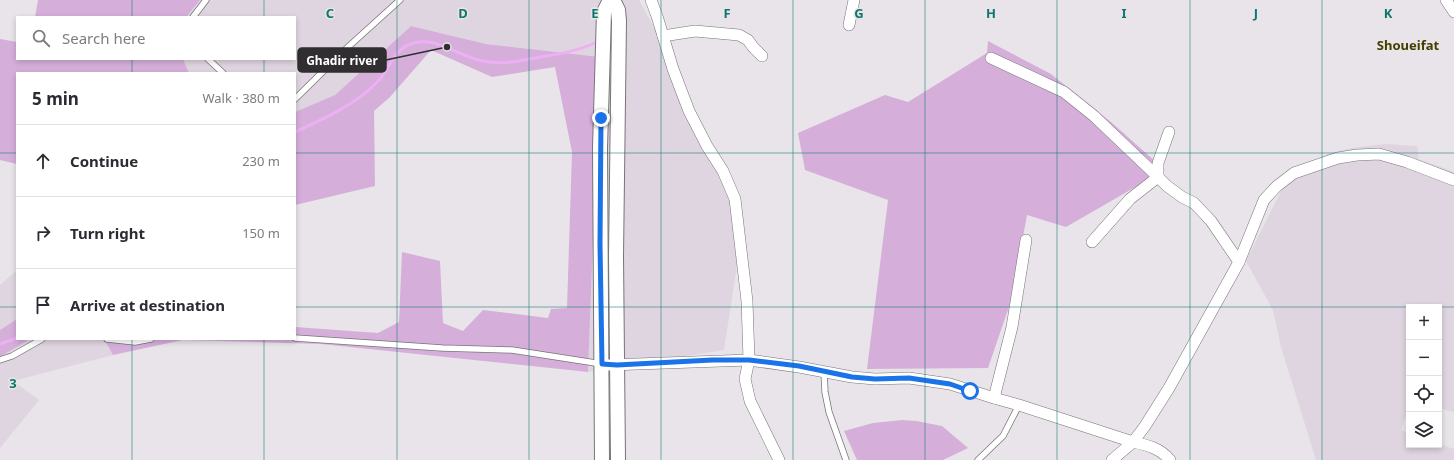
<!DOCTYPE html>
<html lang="en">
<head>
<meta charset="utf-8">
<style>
	body { margin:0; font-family:"Noto Sans",sans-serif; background:#f2f2f3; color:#2b2b33 }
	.controls { position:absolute; right:12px; bottom:12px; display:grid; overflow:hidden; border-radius:0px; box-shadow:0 2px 6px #0003 }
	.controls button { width:36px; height:36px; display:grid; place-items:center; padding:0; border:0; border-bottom:1px solid #e1e1e2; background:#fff; color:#2b2b33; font:20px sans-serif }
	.stop { position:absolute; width:12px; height:12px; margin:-9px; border:3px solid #1a73e8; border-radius:50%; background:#fff }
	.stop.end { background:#1a73e8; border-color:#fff; box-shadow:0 1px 4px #0008 }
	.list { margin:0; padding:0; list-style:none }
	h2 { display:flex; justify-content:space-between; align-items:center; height:52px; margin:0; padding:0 16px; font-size:17px }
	h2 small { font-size:13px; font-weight:400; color:#7c7c81 }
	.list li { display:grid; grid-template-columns:26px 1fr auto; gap:12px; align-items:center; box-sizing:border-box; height:72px; padding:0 16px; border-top:1px solid #e1e1e2 }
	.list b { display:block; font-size:15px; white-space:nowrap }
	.list em { font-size:13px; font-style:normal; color:#7c7c81 }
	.icon { flex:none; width:22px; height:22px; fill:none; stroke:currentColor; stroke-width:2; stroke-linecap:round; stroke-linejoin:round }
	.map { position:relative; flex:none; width:1454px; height:460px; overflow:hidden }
	.search { position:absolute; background:#fff; box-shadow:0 2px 6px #0003; left:16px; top:16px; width:280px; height:44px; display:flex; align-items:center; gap:10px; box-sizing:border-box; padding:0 14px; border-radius:0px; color:#7c7c81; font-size:15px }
	.panel { position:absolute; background:#fff; box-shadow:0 2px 6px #0003; left:16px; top:72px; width:280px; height:268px; border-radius:0px }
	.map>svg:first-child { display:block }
	.built { fill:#dfd5e0 }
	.green { fill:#d5afda }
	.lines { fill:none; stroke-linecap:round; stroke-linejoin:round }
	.stream { stroke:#edb0f5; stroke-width:3 }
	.service-casing { stroke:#787478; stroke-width:7 }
	.minor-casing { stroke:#787478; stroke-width:12 }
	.tertiary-casing { stroke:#787478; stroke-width:16 }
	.service { stroke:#fff; stroke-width:5.5 }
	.minor { stroke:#fff; stroke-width:11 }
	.tertiary { stroke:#fff; stroke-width:14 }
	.route { stroke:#1a73e8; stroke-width:5 }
	.grid { fill:none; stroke:#0f766e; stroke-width:1; stroke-opacity:0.55 }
	.labels { text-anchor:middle; stroke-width:3; stroke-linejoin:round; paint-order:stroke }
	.quarter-label { font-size:13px; font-weight:bold; fill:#414000; stroke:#e8e4e9 }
	.grid-label { font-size:13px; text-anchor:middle; font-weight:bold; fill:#0f766e; stroke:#e8e4e9; stroke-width:3; stroke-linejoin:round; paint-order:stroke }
	.leader { fill:none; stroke:#302e30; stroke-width:1.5 }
	.callout-dot { fill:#302e30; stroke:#e8e4e9; stroke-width:1.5 }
	.callout { fill:#302e30; stroke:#302e30; stroke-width:1.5 }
	.callout-label { font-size:12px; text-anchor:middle; font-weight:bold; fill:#fff }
</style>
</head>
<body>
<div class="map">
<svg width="1454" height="460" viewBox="0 0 1454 460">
	<rect width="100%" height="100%" fill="#e8e4e9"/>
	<g class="built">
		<path d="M200,0H639L664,46L684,107L721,162L740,246L724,350L588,372L600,57L486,44L411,26L335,95L295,112V73H189L183,59H295V17H186V15Z"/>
		<path d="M1385,144L1417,146L1419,159L1454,172V412L1439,408V307H1409V407L1401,430L1409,433V445L1439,444L1454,449V460H1316L1281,347L1273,310L1246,261L1289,175L1330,153L1352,148Z"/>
		<path d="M17,270V319L0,330V285Z"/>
		<path d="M30,339H104L113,355L13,381L39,400L0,448V357Z"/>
	</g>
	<g class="green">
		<path d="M38,0H200L186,17H35Z"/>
		<path d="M411,26L486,44L600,57L588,372L321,344L183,340L113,355L104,339H295V327L378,333L399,322L402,252L440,261L443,323L463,331L483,310L548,318L551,309L567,308L572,152L555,67L492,77L431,50L390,97L374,111L375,186L295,205V112L335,95Z"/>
		<path d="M0,39L17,42V59H183L189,73H17V164L0,160Z"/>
		<path d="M988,41L1051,74L1111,122L1165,170L1066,227L1027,215L1012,298L988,368L867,369L888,200L805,170L798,133L885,95L908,102L987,53Z"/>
		<path d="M17,319V339H30L0,357V330Z"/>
		<path d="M902,420L916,421L942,426L968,448L943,460H857L844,431L873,423Z"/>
	</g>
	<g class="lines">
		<g class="stream">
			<path d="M295,132C319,121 352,106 371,88C375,84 380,80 383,75C390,65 396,50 408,45C434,33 458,57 483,61C502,65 521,61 540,57C559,54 577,51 595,43"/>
			<path d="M0,344L17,338"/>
		</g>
		<g class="service-casing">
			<g id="service">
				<path d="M193,17L206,0"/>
				<path d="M208,59L223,73"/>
				<path d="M295,99L348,47L400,0"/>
				<path d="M295,338L442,348L512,350L602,364"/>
				<path d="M107,339L135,342L151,339"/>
				<path d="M0,360L12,356L42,339"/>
				<path d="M824,372L825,392L829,412L846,460"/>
				<path d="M978,460L1003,436L1019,405"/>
			</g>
		</g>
		<g class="minor-casing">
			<g id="minor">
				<path d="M651,0L657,16L673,69L689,111L707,146L723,171L735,199L747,301L749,360L745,379L750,401L779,460"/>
				<path d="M1446,0L1454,12"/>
				<path d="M849,25L854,0"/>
				<path d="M663,36L695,31L739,35L748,40L753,47L762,56"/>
				<path d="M991,58L1064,92L1094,116L1158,177"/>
				<path d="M1158,177V163L1169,132"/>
				<path d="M1092,242L1130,199L1158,177L1167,186L1182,197L1194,203L1211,221L1239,262"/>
				<path d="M609,365L749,360L799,367L852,377L875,379L909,378L950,384L994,398L1019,405L1133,442C1147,445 1160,448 1170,460"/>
				<path d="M994,398L1012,327L1026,240"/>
				<path d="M1112,460L1133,442L1145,426L1169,388L1239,262L1264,200L1277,186L1294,173L1338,158L1357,155L1379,154L1407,162L1454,180"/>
			</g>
		</g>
		<g class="tertiary-casing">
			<g id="tertiary">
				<path d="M613,0L618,10L619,21L616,256L618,460"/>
				<path d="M602,460L600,148L604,12L610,0"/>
			</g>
		</g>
		<use href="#service" class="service"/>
		<use href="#minor" class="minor"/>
		<use href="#tertiary" class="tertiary"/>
	</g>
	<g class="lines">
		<path class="route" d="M601,118L600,244L602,364L617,365L712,360H749L799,366L852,377L875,379L909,378L950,384L970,391"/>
	</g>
	<path class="grid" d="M132,0V17M264,0V17M397,0V460M529,0V460M661,0V460M793,0V460M925,0V460M1057,0V460M1190,0V460M1322,0V460M132,59V73M264,59V73M0,153H17M295,153H1454M0,307H17M295,307H1454M132,339V460M264,339V460"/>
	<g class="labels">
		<g class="quarter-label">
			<text x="1408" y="50">Shoueifat</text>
		</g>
	</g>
	<g class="grid-label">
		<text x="330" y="18">C</text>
		<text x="463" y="18">D</text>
		<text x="595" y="18">E</text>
		<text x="727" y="18">F</text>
		<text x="859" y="18">G</text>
		<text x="991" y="18">H</text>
		<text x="1124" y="18">I</text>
		<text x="1256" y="18">J</text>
		<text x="1388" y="18">K</text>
		<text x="13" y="388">3</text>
	</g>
	<path class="leader" d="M447 47L386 60"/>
	<circle class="callout-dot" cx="447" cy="47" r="4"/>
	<rect class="callout" x="298" y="48" width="88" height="24" rx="4"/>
	<g class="callout-label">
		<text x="342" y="65">Ghadir river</text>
	</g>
</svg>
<div class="controls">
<button>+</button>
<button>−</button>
<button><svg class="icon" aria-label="locate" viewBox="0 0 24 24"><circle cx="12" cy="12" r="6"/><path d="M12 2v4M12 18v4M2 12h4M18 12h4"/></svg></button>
<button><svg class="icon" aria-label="layers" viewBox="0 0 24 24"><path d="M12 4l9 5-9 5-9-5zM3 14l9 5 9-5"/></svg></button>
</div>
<div class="stop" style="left:970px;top:391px"></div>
<div class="stop end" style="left:601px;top:118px"></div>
<div class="search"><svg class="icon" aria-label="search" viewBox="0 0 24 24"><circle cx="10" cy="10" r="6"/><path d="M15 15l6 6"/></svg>Search here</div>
<section class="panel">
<h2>5 min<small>Walk · 380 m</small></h2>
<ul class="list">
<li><svg class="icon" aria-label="ahead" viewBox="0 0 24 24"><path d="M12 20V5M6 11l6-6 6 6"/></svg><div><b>Continue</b></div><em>230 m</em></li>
<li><svg class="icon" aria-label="right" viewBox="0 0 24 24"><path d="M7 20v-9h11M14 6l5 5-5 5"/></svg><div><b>Turn right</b></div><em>150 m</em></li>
<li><svg class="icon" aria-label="arrive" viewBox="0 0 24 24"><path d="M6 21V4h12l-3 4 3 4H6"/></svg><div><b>Arrive at destination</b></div></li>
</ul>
</section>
</div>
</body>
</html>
